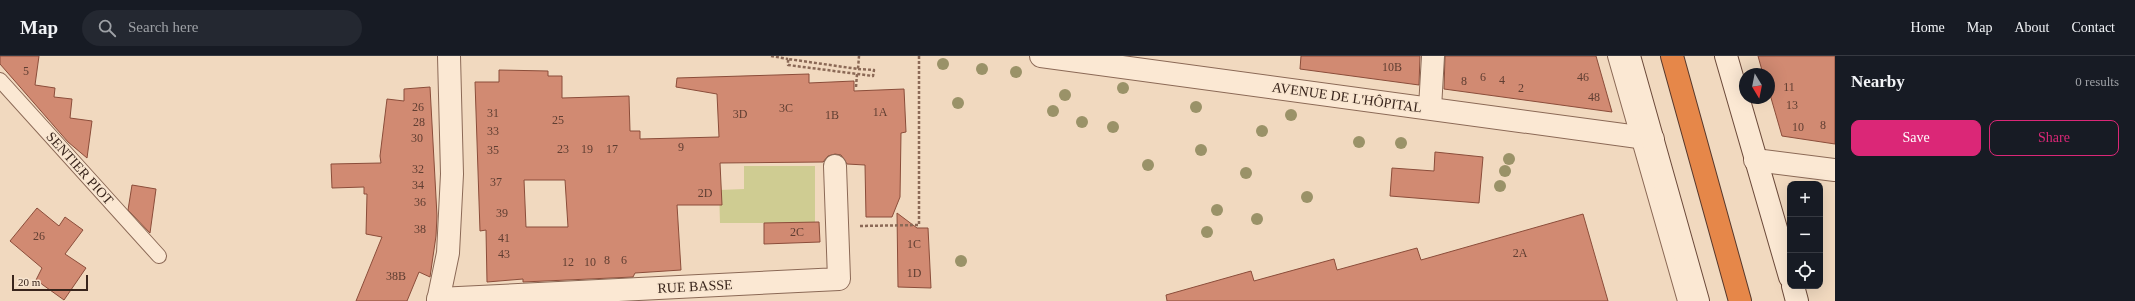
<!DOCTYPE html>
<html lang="en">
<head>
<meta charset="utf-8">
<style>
	body { margin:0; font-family:Georgia,serif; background:#242831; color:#f1f3f6 }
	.controls { position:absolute; right:12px; bottom:12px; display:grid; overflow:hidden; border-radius:8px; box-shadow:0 4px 16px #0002 }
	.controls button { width:36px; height:36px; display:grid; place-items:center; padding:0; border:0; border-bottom:1px solid #363941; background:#171b24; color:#f1f3f6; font:20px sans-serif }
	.compass { position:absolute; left:1739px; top:12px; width:36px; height:36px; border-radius:50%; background:#171b24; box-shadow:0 4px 16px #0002; rotate:170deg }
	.scale { position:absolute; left:12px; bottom:10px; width:76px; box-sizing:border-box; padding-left:4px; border:2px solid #39251c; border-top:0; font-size:11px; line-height:14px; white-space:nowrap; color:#39251c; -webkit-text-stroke:3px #f8e5cf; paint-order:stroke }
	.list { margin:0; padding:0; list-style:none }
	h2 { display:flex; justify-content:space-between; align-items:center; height:52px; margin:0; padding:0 16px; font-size:17px }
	h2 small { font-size:13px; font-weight:400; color:#9ea1a6 }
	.actions { display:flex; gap:8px; padding:12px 16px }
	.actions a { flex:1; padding:9px 0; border:1px solid #db2777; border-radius:8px; text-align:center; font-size:14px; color:#db2777 }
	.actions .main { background:#db2777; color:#fff }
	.icon { flex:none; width:22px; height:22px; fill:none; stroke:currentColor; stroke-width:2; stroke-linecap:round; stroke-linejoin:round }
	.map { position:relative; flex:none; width:1835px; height:245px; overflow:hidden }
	header { display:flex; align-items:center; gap:24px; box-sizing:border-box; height:56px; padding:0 20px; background:#171b24; border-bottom:1px solid #363941 }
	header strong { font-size:19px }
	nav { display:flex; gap:22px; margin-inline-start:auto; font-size:14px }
	.search { width:280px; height:36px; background:#242831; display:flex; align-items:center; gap:10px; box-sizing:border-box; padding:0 14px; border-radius:22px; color:#9ea1a6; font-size:15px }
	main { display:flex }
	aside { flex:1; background:#171b24 }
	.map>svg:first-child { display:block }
	.green { fill:#cfcc92 }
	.building { fill:#d18a72; stroke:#8b4d3a; fill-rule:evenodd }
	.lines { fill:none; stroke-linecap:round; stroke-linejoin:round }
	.lane-casing { stroke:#8b6956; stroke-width:16 }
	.street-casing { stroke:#8b6956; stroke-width:24 }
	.secondary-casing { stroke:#6c4a3a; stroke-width:24 }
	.highway-casing { stroke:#58382b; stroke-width:24 }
	.path { stroke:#8b6956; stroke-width:2.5; stroke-dasharray:3 2; stroke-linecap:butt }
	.lane { stroke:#fbe8d3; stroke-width:14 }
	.street { stroke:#fbe8d3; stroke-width:22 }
	.secondary { stroke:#fbe8d3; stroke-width:22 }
	.highway { stroke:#e68749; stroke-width:22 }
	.tree { fill:#9a9268 }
	.labels { text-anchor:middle; stroke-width:3; stroke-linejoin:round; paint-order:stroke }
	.number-label { font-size:12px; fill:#5f3e32 }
	.street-label { font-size:14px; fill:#39251c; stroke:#f8e5cf }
</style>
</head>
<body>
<header>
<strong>Map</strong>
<div class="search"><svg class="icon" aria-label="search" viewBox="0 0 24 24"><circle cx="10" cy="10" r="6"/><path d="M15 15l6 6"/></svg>Search here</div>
<nav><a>Home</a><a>Map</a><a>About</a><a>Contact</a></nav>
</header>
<main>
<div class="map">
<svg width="1835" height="245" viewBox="0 0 1835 245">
	<rect width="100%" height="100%" fill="#f1d9bf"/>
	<path class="green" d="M744,110H815V167H720L719,134L744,133Z"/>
	<g class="building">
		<path d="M0,0H39L35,29L55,32L54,41L72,43L70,62L92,65L87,102L68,86L0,8Z"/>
		<path d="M1301,0H1420L1419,29L1300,13Z"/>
		<path d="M1445,0H1596L1612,56L1444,33Z"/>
		<path d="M1758,0H1835V88L1782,80L1769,35V18H1763Z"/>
		<path d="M499,14L548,15V20H562V42L629,40L630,75H640V83L719,81L717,38L676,31L677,22L809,18V27L854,25V35L904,33L906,76L901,77L900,141L892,161H866L865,109L847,108L841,99L835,98L828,100L823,106L720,107L722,149H677L681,214L635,217L633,221L523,226V223L487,226L486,174L480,175L475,26H499ZM524,124H565L568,171H526Z"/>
		<path d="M430,31L437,160L436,180L430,221L419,216L407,245H356L382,181L366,178L367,138H364V131L332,132L331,108L381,107L380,100L387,43L404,45V33Z"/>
		<path d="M1435,96L1483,101L1479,147L1390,140L1392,112L1434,115Z"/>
		<path d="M132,129L156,133L150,177L128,154Z"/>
		<path d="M37,152L59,170L65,161L83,174L65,198L86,212L64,244L36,224L42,212L10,185Z"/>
		<path d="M897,157L917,172H928L931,232L898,231Z"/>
		<path d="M1583,158L1608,245H1167L1166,239L1251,215L1254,225L1334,203L1337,214L1417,192L1421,204Z"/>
		<path d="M819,166L820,186L764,188V167Z"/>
	</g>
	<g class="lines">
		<g class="lane-casing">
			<g id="lane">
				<path d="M1615,0L1685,245"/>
				<path d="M0,24L159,200"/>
			</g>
		</g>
		<g class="street-casing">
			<g id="street">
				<path d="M1041,0L1653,83"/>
				<path d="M1430,52L1433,0"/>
				<path d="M1755,104L1835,114"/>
				<path d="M438,243L839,223L835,110"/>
				<path d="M438,245L448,197L452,118L449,0"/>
			</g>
		</g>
		<g class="secondary-casing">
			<g id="secondary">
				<path d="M1629,0L1698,245"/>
				<path d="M1726,0L1790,221"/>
				<path d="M1793,230L1797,245"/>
			</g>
		</g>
		<g class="highway-casing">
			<path id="highway" d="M1672,0L1740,245"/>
		</g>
		<g class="path">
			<path d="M771,0L788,3"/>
			<path d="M858,13L874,14L873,20L788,9V3L858,13L859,0"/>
			<path d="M856,31L857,18"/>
			<path d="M860,170L919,169V0"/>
		</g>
		<use href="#lane" class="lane"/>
		<use href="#street" class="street"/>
		<use href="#secondary" class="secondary"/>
		<use href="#highway" class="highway"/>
	</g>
	<g class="tree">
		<circle cx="943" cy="8" r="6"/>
		<circle cx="982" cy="13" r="6"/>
		<circle cx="1016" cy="16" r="6"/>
		<circle cx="1123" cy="32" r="6"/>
		<circle cx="1065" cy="39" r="6"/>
		<circle cx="958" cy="47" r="6"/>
		<circle cx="1196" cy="51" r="6"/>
		<circle cx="1053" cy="55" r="6"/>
		<circle cx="1291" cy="59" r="6"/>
		<circle cx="1082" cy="66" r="6"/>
		<circle cx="1113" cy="71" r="6"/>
		<circle cx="1262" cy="75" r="6"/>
		<circle cx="1359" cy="86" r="6"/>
		<circle cx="1401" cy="87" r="6"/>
		<circle cx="1201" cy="94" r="6"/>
		<circle cx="1509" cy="103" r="6"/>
		<circle cx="1148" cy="109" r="6"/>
		<circle cx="1505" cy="115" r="6"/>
		<circle cx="1246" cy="117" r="6"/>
		<circle cx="1500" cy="130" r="6"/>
		<circle cx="1307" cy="141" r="6"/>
		<circle cx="1217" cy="154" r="6"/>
		<circle cx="1257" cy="163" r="6"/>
		<circle cx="1207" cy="176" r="6"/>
		<circle cx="961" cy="205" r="6"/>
	</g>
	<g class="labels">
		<g class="number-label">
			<text x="1392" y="15">10B</text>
			<text x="26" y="19">5</text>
			<text x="1483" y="25">6</text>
			<text x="1583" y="25">46</text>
			<text x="1502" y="28">4</text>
			<text x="1464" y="29">8</text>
			<text x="1789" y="35">11</text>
			<text x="1521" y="36">2</text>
			<text x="1594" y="45">48</text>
			<text x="1792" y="53">13</text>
			<text x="418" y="55">26</text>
			<text x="786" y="56">3C</text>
			<text x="880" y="60">1A</text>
			<text x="493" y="61">31</text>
			<text x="740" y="62">3D</text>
			<text x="832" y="63">1B</text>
			<text x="558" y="68">25</text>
			<text x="419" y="70">28</text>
			<text x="1823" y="73">8</text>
			<text x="1798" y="75">10</text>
			<text x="493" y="79">33</text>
			<text x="417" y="86">30</text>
			<text x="681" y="95">9</text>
			<text x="563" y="97">23</text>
			<text x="587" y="97">19</text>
			<text x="612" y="97">17</text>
			<text x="493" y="98">35</text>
			<text x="418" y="117">32</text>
			<text x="496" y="130">37</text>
			<text x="418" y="133">34</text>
			<text x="705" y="141">2D</text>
			<text x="420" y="150">36</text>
			<text x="502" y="161">39</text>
			<text x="420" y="177">38</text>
			<text x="797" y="180">2C</text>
			<text x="39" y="184">26</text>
			<text x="504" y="186">41</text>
			<text x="914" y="192">1C</text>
			<text x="1520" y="201">2A</text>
			<text x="504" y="202">43</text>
			<text x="607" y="208">8</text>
			<text x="624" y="208">6</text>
			<text x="568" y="210">12</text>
			<text x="590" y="210">10</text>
			<text x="914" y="221">1D</text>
			<text x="396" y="224">38B</text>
		</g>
		<g class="street-label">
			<text transform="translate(1347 41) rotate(8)" y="5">AVENUE DE L'HÔPITAL</text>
			<text transform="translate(80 112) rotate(48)" y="5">SENTIER PIOT</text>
			<text transform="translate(695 230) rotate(-3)" y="5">RUE BASSE</text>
		</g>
	</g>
</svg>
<div class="controls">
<button>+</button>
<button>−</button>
<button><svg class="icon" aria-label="locate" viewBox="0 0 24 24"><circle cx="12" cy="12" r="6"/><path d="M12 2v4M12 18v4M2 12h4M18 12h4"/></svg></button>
</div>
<svg class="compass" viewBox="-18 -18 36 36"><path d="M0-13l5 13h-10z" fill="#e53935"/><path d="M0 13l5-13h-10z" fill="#9ea1a6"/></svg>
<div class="scale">20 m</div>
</div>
<aside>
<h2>Nearby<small>0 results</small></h2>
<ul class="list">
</ul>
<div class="actions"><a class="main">Save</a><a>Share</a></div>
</aside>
</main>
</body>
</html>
